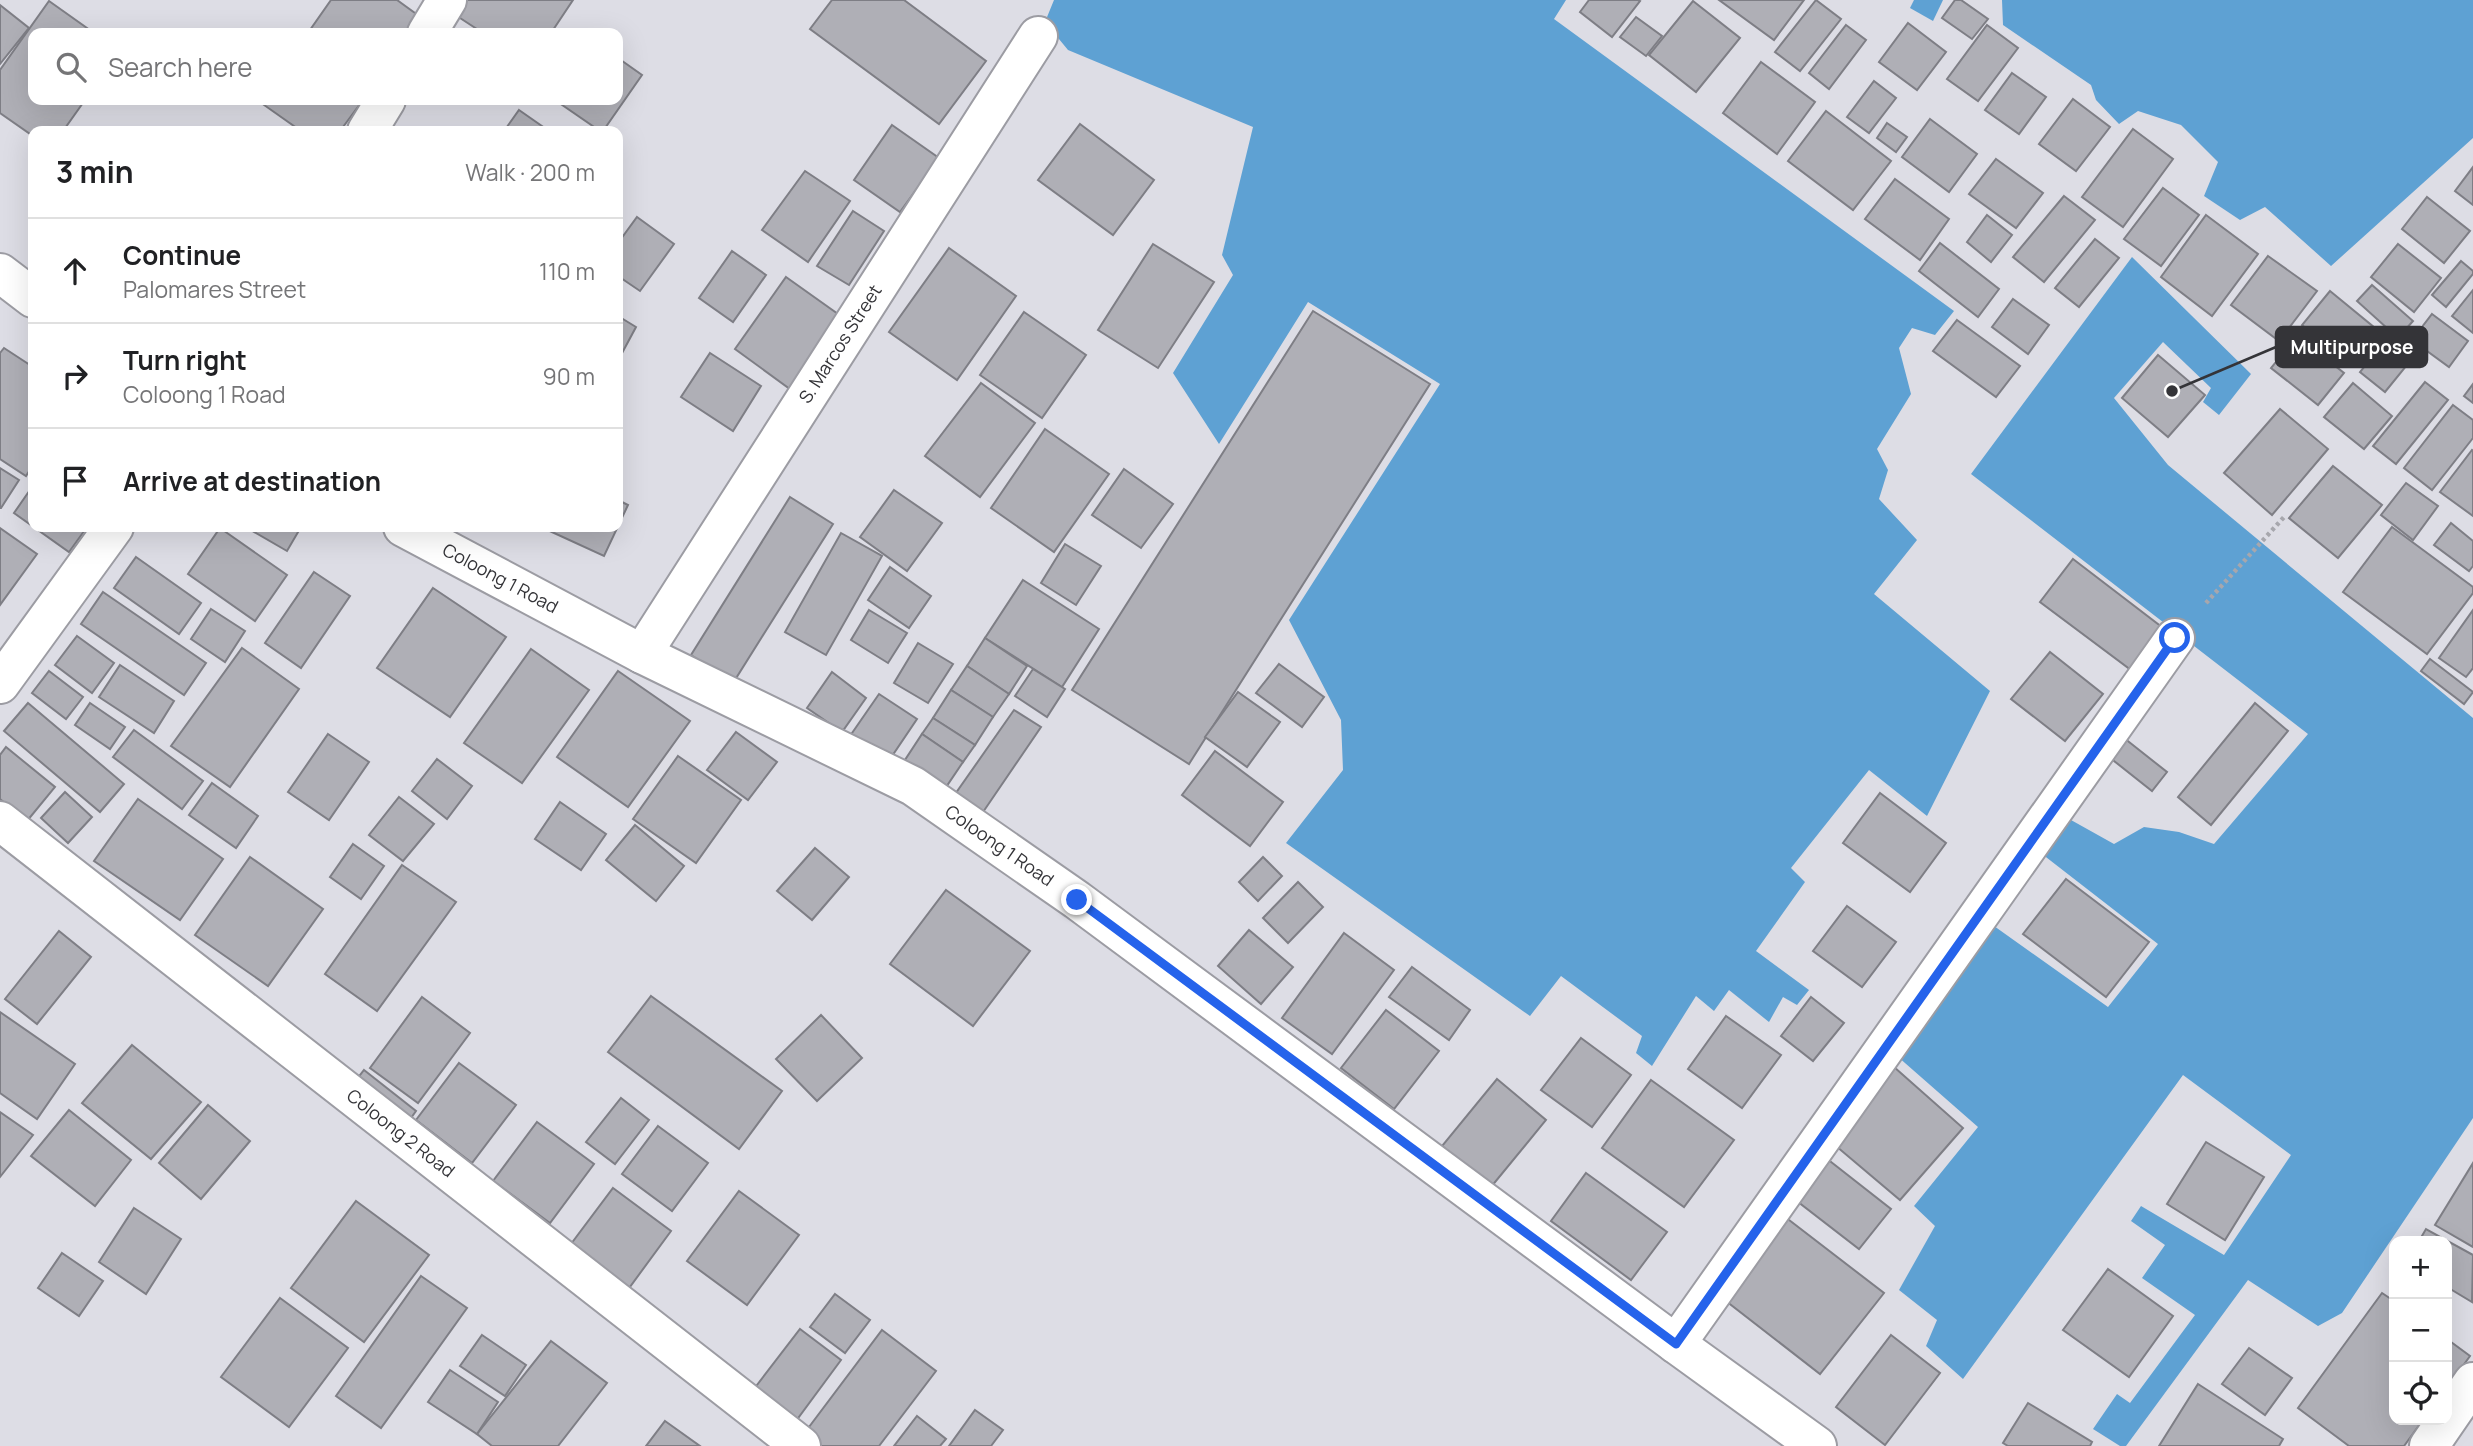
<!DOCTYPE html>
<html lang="en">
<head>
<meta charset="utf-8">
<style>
	body { margin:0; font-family:Manrope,sans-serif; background:#f6f6f6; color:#202124 }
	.controls { position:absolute; right:21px; bottom:21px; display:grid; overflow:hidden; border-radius:14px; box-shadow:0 7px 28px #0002 }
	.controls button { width:63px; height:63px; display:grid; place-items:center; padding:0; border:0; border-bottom:2px solid #e0e0e0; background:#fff; color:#202124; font:35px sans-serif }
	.stop { position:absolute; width:21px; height:21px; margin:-16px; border:5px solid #2563eb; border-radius:50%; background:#fff }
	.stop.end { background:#2563eb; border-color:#fff; box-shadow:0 2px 7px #0008 }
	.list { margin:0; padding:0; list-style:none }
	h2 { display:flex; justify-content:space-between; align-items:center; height:91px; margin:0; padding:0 28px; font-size:30px }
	h2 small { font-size:23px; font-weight:400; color:#757577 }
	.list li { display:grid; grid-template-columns:46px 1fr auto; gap:21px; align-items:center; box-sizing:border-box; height:105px; padding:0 28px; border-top:2px solid #e0e0e0 }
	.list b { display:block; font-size:26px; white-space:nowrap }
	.list p { margin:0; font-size:23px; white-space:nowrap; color:#757577 }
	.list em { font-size:23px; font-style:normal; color:#757577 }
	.icon { flex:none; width:38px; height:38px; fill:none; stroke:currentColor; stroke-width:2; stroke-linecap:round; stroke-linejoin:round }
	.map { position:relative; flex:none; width:2473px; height:1446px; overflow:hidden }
	.search { position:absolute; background:#fff; box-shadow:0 7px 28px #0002; left:28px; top:28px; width:595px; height:77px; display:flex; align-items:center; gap:18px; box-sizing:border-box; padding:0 24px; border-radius:14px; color:#757577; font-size:26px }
	.panel { position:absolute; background:#fff; box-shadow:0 7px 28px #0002; left:28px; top:126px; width:595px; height:406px; border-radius:14px }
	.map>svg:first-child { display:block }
	.water { fill:#5ea1d3 }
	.building { fill:#afafb6; stroke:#7e7e85; stroke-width:2 }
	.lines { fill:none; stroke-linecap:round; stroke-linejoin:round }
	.street-casing { stroke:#9c9ca3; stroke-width:42 }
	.path { stroke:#a7a7ad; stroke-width:4.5; stroke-dasharray:3.5 3.5; stroke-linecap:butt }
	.street { stroke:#fff; stroke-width:38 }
	.route { stroke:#2563eb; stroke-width:9 }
	.labels { text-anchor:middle; stroke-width:7; stroke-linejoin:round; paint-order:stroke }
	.street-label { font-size:18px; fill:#343438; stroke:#fff }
	.leader { fill:none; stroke:#343438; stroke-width:2.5 }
	.callout-dot { fill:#343438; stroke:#fff; stroke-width:2.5 }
	.callout { fill:#343438; stroke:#343438; stroke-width:2.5 }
	.callout-label { font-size:19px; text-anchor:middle; font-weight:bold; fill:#fff }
</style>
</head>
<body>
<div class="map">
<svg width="2473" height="1446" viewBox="0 0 2473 1446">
	<rect width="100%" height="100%" fill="#dddde5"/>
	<g class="water">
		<path d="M1054,0H1566L1554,19L1954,311L1935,335L1912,328L1899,348L1911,394L1877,449L1888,470L1879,499L1917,540L1874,594L1990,691L1927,816L1869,770L1791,868L1805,882L1756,951L1809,990L1797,1005L1783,997L1769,1022L1729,990L1714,1011L1696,996L1652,1066L1636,1053L1642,1036L1561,976L1530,1016L1286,843L1343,770L1341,720L1289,620L1440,384L1308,302L1219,444L1173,373L1233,275L1222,255L1253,127L1068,50L1045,22Z"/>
		<path d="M1914,0H1943L1933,21L1910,8Z"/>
		<path d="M2002,0H2473V138L2331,266L2265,207L2240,220L2204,196L2218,162L2181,125L2138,111L2119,124L2096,100L2091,85L2003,25Z"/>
		<path d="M2132,257L2251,374L2219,415L2203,402L2211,388L2163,342L2114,398L2168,465L2473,718V1118L2342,1313L2318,1326L2248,1280L2126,1446H2120L2093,1429L2117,1394L2130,1403L2195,1315L2142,1278L2165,1245L2131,1221L2141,1206L2224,1255L2291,1155L2183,1075L1963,1379L1926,1346L1937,1320L1899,1290L1935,1226L1914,1206L1978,1127L1897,1056L1994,926L2108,1007L2158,944L2042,854L2071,820L2114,844L2144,827L2179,832L2214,844L2308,734L1971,474Z"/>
	</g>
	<g class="building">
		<path d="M331,0H397L430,24L423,33H315L310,30Z"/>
		<path d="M467,0H573L551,33H483L457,16Z"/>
		<path d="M832,0H904L986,61L939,124L810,29Z"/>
		<path d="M1589,0H1638L1640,1L1612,37L1580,12Z"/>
		<path d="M1719,0H1804L1774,40Z"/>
		<path d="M1816,0L1841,19L1800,71L1775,52Z"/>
		<path d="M1955,0H1961L1988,19L1972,39L1942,18Z"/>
		<path d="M49,1L94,33H33V100H85L63,131H33V136L0,113V70Z"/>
		<path d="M1693,1L1740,38L1696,92L1649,55Z"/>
		<path d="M0,5L29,28L0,64Z"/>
		<path d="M1636,17L1662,36L1646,56L1620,37Z"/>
		<path d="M1908,23L1946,52L1917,90L1879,62Z"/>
		<path d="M1846,25L1866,40L1829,89L1809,73Z"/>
		<path d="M1987,25L2018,48L1978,101L1947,79Z"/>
		<path d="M618,58L642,75L603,131H600L555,100H618Z"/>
		<path d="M1761,62L1815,102L1777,154L1723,113Z"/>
		<path d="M2012,73L2046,97L2019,134L1985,110Z"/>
		<path d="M1874,81L1896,98L1869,133L1847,117Z"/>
		<path d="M2073,99L2110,127L2076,171L2039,144Z"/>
		<path d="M257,100H363L340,131H301Z"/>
		<path d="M519,110L549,131H504Z"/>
		<path d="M1826,111L1891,161L1853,210L1788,161Z"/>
		<path d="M1930,119L1977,154L1949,192L1902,157Z"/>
		<path d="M1887,123L1907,137L1896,152L1877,138Z"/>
		<path d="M1080,124L1154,180L1113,235L1038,180Z"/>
		<path d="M892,125L939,158L900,212L854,180Z"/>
		<path d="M2133,129L2173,159L2123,227L2082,197Z"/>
		<path d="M1996,159L2043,193L2016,228L1969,194Z"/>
		<path d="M2473,167V205L2455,191Z"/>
		<path d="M805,171L850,201L808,262L762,230Z"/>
		<path d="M1895,179L1949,219L1920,260L1865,219Z"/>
		<path d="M2163,188L2199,215L2161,266L2124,239Z"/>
		<path d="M2064,196L2095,220L2044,282L2013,257Z"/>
		<path d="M2427,197L2470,231L2444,263L2402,229Z"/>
		<path d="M853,211L884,231L849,285L817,266Z"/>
		<path d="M1987,215L2012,235L1991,262L1967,242Z"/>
		<path d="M2206,215L2258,254L2212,316L2161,277Z"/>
		<path d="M637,217L674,244L640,291L618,276V243Z"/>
		<path d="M2095,239L2119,258L2079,307L2055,288Z"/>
		<path d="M1940,243L1999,289L1978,317L1919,271Z"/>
		<path d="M1153,244L1214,282L1158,368L1098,330Z"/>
		<path d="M2398,244L2441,278L2414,312L2371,277Z"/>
		<path d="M949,248L1016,296L957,380L889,332Z"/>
		<path d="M732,251L766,275L733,322L699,298Z"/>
		<path d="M2268,256L2317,291L2279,341L2231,305Z"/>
		<path d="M2461,261L2473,271V274L2446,307L2432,295Z"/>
		<path d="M786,277L845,319L794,392L735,349Z"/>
		<path d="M2372,285L2413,321L2398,338L2357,301Z"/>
		<path d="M2473,290V333L2452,316Z"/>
		<path d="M2330,291L2375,328L2347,362L2302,325Z"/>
		<path d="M2013,299L2049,325L2028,354L1992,327Z"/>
		<path d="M1313,311L1430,384L1189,764L1072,690Z"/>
		<path d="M1024,312L1086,355L1042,418L980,375Z"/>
		<path d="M2432,314L2468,341L2449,367L2412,340Z"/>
		<path d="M618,316L636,327L621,355L618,354Z"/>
		<path d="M1957,320L2020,366L1996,397L1933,351Z"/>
		<path d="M2297,336L2344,373L2318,405L2271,368Z"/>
		<path d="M2381,346L2407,365L2385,392L2360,372Z"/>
		<path d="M4,348L33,367V465L26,476L0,459V353Z"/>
		<path d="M710,353L761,386L733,431L681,397Z"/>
		<path d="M2158,355L2205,395L2168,437L2122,398Z"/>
		<path d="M2425,382L2448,400L2396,464L2373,446Z"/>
		<path d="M981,383L1035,423L980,497L925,456Z"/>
		<path d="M2353,383L2392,416L2364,449L2324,417Z"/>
		<path d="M2473,384V403L2464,396Z"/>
		<path d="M2453,405L2473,420V438L2432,490L2404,468Z"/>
		<path d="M2280,409L2328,449L2272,515L2224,473Z"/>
		<path d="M1045,429L1109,474L1054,552L991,508Z"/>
		<path d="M2472,450L2473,451V516L2440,492Z"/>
		<path d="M2333,466L2382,505L2338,558L2289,518Z"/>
		<path d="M0,468L19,480L1,508H0Z"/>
		<path d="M1124,469L1173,504L1141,548L1092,515Z"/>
		<path d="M2406,483L2438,506L2413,540L2381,515Z"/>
		<path d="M32,487L33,527H87L69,552L14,513Z"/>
		<path d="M894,490L942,523L907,571L860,537Z"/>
		<path d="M790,497L833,524L733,683L691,655Z"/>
		<path d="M618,500L628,505L604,556L541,527H618Z"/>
		<path d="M2451,523L2473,541V566L2469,571L2434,545Z"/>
		<path d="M251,527H301L287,551L249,529Z"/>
		<path d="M2392,527L2473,587V593L2427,654L2343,592Z"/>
		<path d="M0,528L37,554L0,605Z"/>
		<path d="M220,528L287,575L255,621L188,574Z"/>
		<path d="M841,533L882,556L826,655L785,632Z"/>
		<path d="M1065,544L1101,566L1076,605L1041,583Z"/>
		<path d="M136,557L201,603L179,634L114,588Z"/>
		<path d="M2073,559L2167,631L2135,673L2040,602Z"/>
		<path d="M890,567L931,596L909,628L868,600Z"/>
		<path d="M314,572L350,596L301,668L265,643Z"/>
		<path d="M1023,580L1099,629L1062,687L985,638Z"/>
		<path d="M433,588L506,637L450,717L377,668Z"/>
		<path d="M103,592L206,663L184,695L81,624Z"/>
		<path d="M211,609L245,631L225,662L191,639Z"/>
		<path d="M869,610L907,633L888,663L851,640Z"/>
		<path d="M2473,610V668L2466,677L2439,658Z"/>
		<path d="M77,636L114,663L92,693L55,665Z"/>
		<path d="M985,638L1027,666L1009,694L967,666Z"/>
		<path d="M918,643L953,664L928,703L894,683Z"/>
		<path d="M242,648L299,689L230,787L171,746Z"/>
		<path d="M531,649L589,690L522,783L464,743Z"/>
		<path d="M2050,652L2103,694L2065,741L2011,699Z"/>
		<path d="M2430,659L2473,692L2464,704L2421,671Z"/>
		<path d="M1279,664L1324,697L1302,727L1256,693Z"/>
		<path d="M120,665L174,701L154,733L99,697Z"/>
		<path d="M967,666L1009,694L993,717L951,690Z"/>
		<path d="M1033,669L1065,689L1047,717L1015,696Z"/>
		<path d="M49,671L83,697L66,719L32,693Z"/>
		<path d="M618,671L690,721L628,807L557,757Z"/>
		<path d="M832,672L866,698L842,732L807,708Z"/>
		<path d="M951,690L993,717L975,745L933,718Z"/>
		<path d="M1238,692L1280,722L1247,767L1205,737Z"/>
		<path d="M879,694L917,719L888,762L850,736Z"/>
		<path d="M28,703L124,784L100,812L4,731Z"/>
		<path d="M90,703L125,727L110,749L75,725Z"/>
		<path d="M2255,703L2288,731L2211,825L2178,797Z"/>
		<path d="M1014,710L1041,727L979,818L951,800Z"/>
		<path d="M933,718L975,745L963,762L922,734Z"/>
		<path d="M134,730L203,781L182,809L113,757Z"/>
		<path d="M736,732L777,762L748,800L707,770Z"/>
		<path d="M328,734L369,762L329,820L288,792Z"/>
		<path d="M922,734L963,762L940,796L899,769Z"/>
		<path d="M2124,738L2167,772L2152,791L2109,757Z"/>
		<path d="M6,747L55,787L27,821L0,799V755Z"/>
		<path d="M1215,751L1283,802L1250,846L1182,795Z"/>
		<path d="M678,756L741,800L696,863L633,819Z"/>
		<path d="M437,759L472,786L447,819L412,791Z"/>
		<path d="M212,783L258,816L236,848L189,815Z"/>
		<path d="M65,792L92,817L68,843L41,818Z"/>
		<path d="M1880,793L1946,843L1910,892L1843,843Z"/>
		<path d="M399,797L434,824L403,861L369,835Z"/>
		<path d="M138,799L223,859L180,920L94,861Z"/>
		<path d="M560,802L606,834L581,870L535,839Z"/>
		<path d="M635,825L684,866L656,901L606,860Z"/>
		<path d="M353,844L384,866L361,899L330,877Z"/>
		<path d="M815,848L849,877L812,920L777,891Z"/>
		<path d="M250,857L323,909L268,986L195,935Z"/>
		<path d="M1263,857L1282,876L1258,901L1239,882Z"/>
		<path d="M402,865L456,902L377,1011L325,974Z"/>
		<path d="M2066,879L2149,942L2106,997L2023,934Z"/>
		<path d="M1298,882L1323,907L1288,943L1263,918Z"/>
		<path d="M946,890L1030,951L973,1026L890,964Z"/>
		<path d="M1847,906L1896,942L1862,987L1813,951Z"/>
		<path d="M1249,930L1293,967L1261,1004L1218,966Z"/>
		<path d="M59,931L91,957L37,1024L5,999Z"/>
		<path d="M1344,933L1394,970L1332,1054L1282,1018Z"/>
		<path d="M1412,967L1470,1010L1449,1040L1389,997Z"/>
		<path d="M651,996L782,1091L739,1149L608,1052Z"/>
		<path d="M422,997L470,1033L418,1103L370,1068Z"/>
		<path d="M1811,997L1844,1023L1813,1061L1781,1036Z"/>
		<path d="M1386,1010L1439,1051L1394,1109L1341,1068Z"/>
		<path d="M0,1012L75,1064L37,1119L0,1093Z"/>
		<path d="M821,1015L862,1058L817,1101L776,1059Z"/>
		<path d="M1726,1016L1781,1055L1742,1108L1688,1069Z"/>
		<path d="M1581,1038L1631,1075L1592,1127L1541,1090Z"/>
		<path d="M132,1045L201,1102L151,1159L82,1103Z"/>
		<path d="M459,1063L516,1105L472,1163L416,1120Z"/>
		<path d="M1894,1067L1963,1128L1900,1200L1830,1141Z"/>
		<path d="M364,1070L416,1111L403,1129L350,1088Z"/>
		<path d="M1497,1079L1546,1120L1491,1187L1442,1146Z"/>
		<path d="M1651,1080L1734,1140L1684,1207L1602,1148Z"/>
		<path d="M621,1098L649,1120L615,1164L586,1142Z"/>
		<path d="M208,1105L250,1141L201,1199L159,1163Z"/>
		<path d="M69,1110L131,1160L95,1206L31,1156Z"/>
		<path d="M0,1112L33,1135L0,1177Z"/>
		<path d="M537,1122L594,1164L550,1223L493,1181Z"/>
		<path d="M658,1126L708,1163L672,1211L622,1174Z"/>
		<path d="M2206,1142L2264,1177L2225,1240L2167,1204Z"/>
		<path d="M1826,1158L1891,1209L1859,1249L1793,1198Z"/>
		<path d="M2473,1163V1247L2435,1225Z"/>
		<path d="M1586,1173L1667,1232L1631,1280L1551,1221Z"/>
		<path d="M613,1188L671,1231L624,1295L565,1252Z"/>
		<path d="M739,1191L799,1235L747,1305L687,1261Z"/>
		<path d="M356,1201L429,1255L364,1342L291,1288Z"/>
		<path d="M134,1208L181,1239L146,1294L99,1262Z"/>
		<path d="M1780,1213L1884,1293L1820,1374L1717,1294Z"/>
		<path d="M2426,1229L2473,1255L2472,1302L2447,1287V1241H2419Z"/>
		<path d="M62,1253L103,1281L79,1316L38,1288Z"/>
		<path d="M2108,1269L2173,1316L2129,1377L2063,1330Z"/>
		<path d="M421,1276L467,1308L381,1428L336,1396Z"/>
		<path d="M2382,1293L2394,1301V1420H2423L2404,1446H2349L2298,1408Z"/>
		<path d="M835,1294L870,1320L845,1353L810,1327Z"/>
		<path d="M280,1298L348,1348L289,1427L221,1377Z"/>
		<path d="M800,1329L841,1360L790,1429L747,1398Z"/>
		<path d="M882,1330L936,1371L879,1446H809L800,1439Z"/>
		<path d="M482,1335L526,1365L505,1396L460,1366Z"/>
		<path d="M1891,1335L1940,1373L1885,1445L1836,1407Z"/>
		<path d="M2447,1339L2470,1356L2447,1388Z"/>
		<path d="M551,1341L607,1383L558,1446H492L477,1434Z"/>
		<path d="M2249,1348L2292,1378L2265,1415L2222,1384Z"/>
		<path d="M450,1370L498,1402L477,1434L428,1402Z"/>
		<path d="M2198,1384L2283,1439L2279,1446H2159Z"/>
		<path d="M2028,1403L2092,1442L2090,1446H2008L2003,1443Z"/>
		<path d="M975,1410L1003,1430L991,1446H949Z"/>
		<path d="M917,1416L946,1439L940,1446H894Z"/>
		<path d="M665,1421L700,1446H646Z"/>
	</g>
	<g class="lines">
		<g class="street-casing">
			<g id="street">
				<path d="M427,33L447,0"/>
				<path d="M367,131L386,100"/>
				<path d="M0,273L33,298"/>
				<path id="s1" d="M403,527L642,654L913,786L1077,900L1676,1344L1817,1446"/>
				<path id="s2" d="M642,654L1038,36"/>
				<path d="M0,684L114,527"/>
				<path id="s3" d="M0,821L801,1446"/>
				<path d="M1676,1344L2175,638"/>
				<path d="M2429,1446L2473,1382"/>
			</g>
		</g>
		<path class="path" d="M2206,603L2285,516"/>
		<use href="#street" class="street"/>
	</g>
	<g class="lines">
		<path class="route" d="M1077,900L1676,1344L2175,638"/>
	</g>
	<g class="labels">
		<g class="street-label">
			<text dy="6" stroke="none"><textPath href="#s2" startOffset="368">S. Marcos Street</textPath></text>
			<text dy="6" stroke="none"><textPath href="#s1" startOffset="110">Coloong 1 Road</textPath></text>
			<text dy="6" stroke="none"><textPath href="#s1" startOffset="677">Coloong 1 Road</textPath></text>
			<text dy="6" stroke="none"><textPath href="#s3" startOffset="508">Coloong 2 Road</textPath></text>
		</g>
	</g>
	<path class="leader" d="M2172 391L2276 347"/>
	<circle class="callout-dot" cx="2172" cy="391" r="7"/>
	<rect class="callout" x="2276" y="327" width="151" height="40" rx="7"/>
	<g class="callout-label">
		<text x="2352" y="354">Multipurpose</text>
	</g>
</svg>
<div class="controls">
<button>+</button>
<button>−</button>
<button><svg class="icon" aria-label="locate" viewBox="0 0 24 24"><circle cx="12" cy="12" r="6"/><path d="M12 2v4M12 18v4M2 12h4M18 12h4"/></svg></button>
</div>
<div class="stop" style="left:2175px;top:638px"></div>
<div class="stop end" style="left:1077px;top:900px"></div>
<div class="search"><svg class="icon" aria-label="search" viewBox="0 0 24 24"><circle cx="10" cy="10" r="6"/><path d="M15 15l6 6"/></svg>Search here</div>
<section class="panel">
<h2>3 min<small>Walk · 200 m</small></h2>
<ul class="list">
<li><svg class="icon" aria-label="ahead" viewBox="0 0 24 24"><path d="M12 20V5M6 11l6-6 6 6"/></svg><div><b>Continue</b><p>Palomares Street</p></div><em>110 m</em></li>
<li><svg class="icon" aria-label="right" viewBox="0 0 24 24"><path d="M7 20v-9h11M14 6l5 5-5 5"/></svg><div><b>Turn right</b><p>Coloong 1 Road</p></div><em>90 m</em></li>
<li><svg class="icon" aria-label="arrive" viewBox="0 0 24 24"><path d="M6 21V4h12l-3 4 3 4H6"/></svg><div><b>Arrive at destination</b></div></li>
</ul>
</section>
</div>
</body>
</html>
